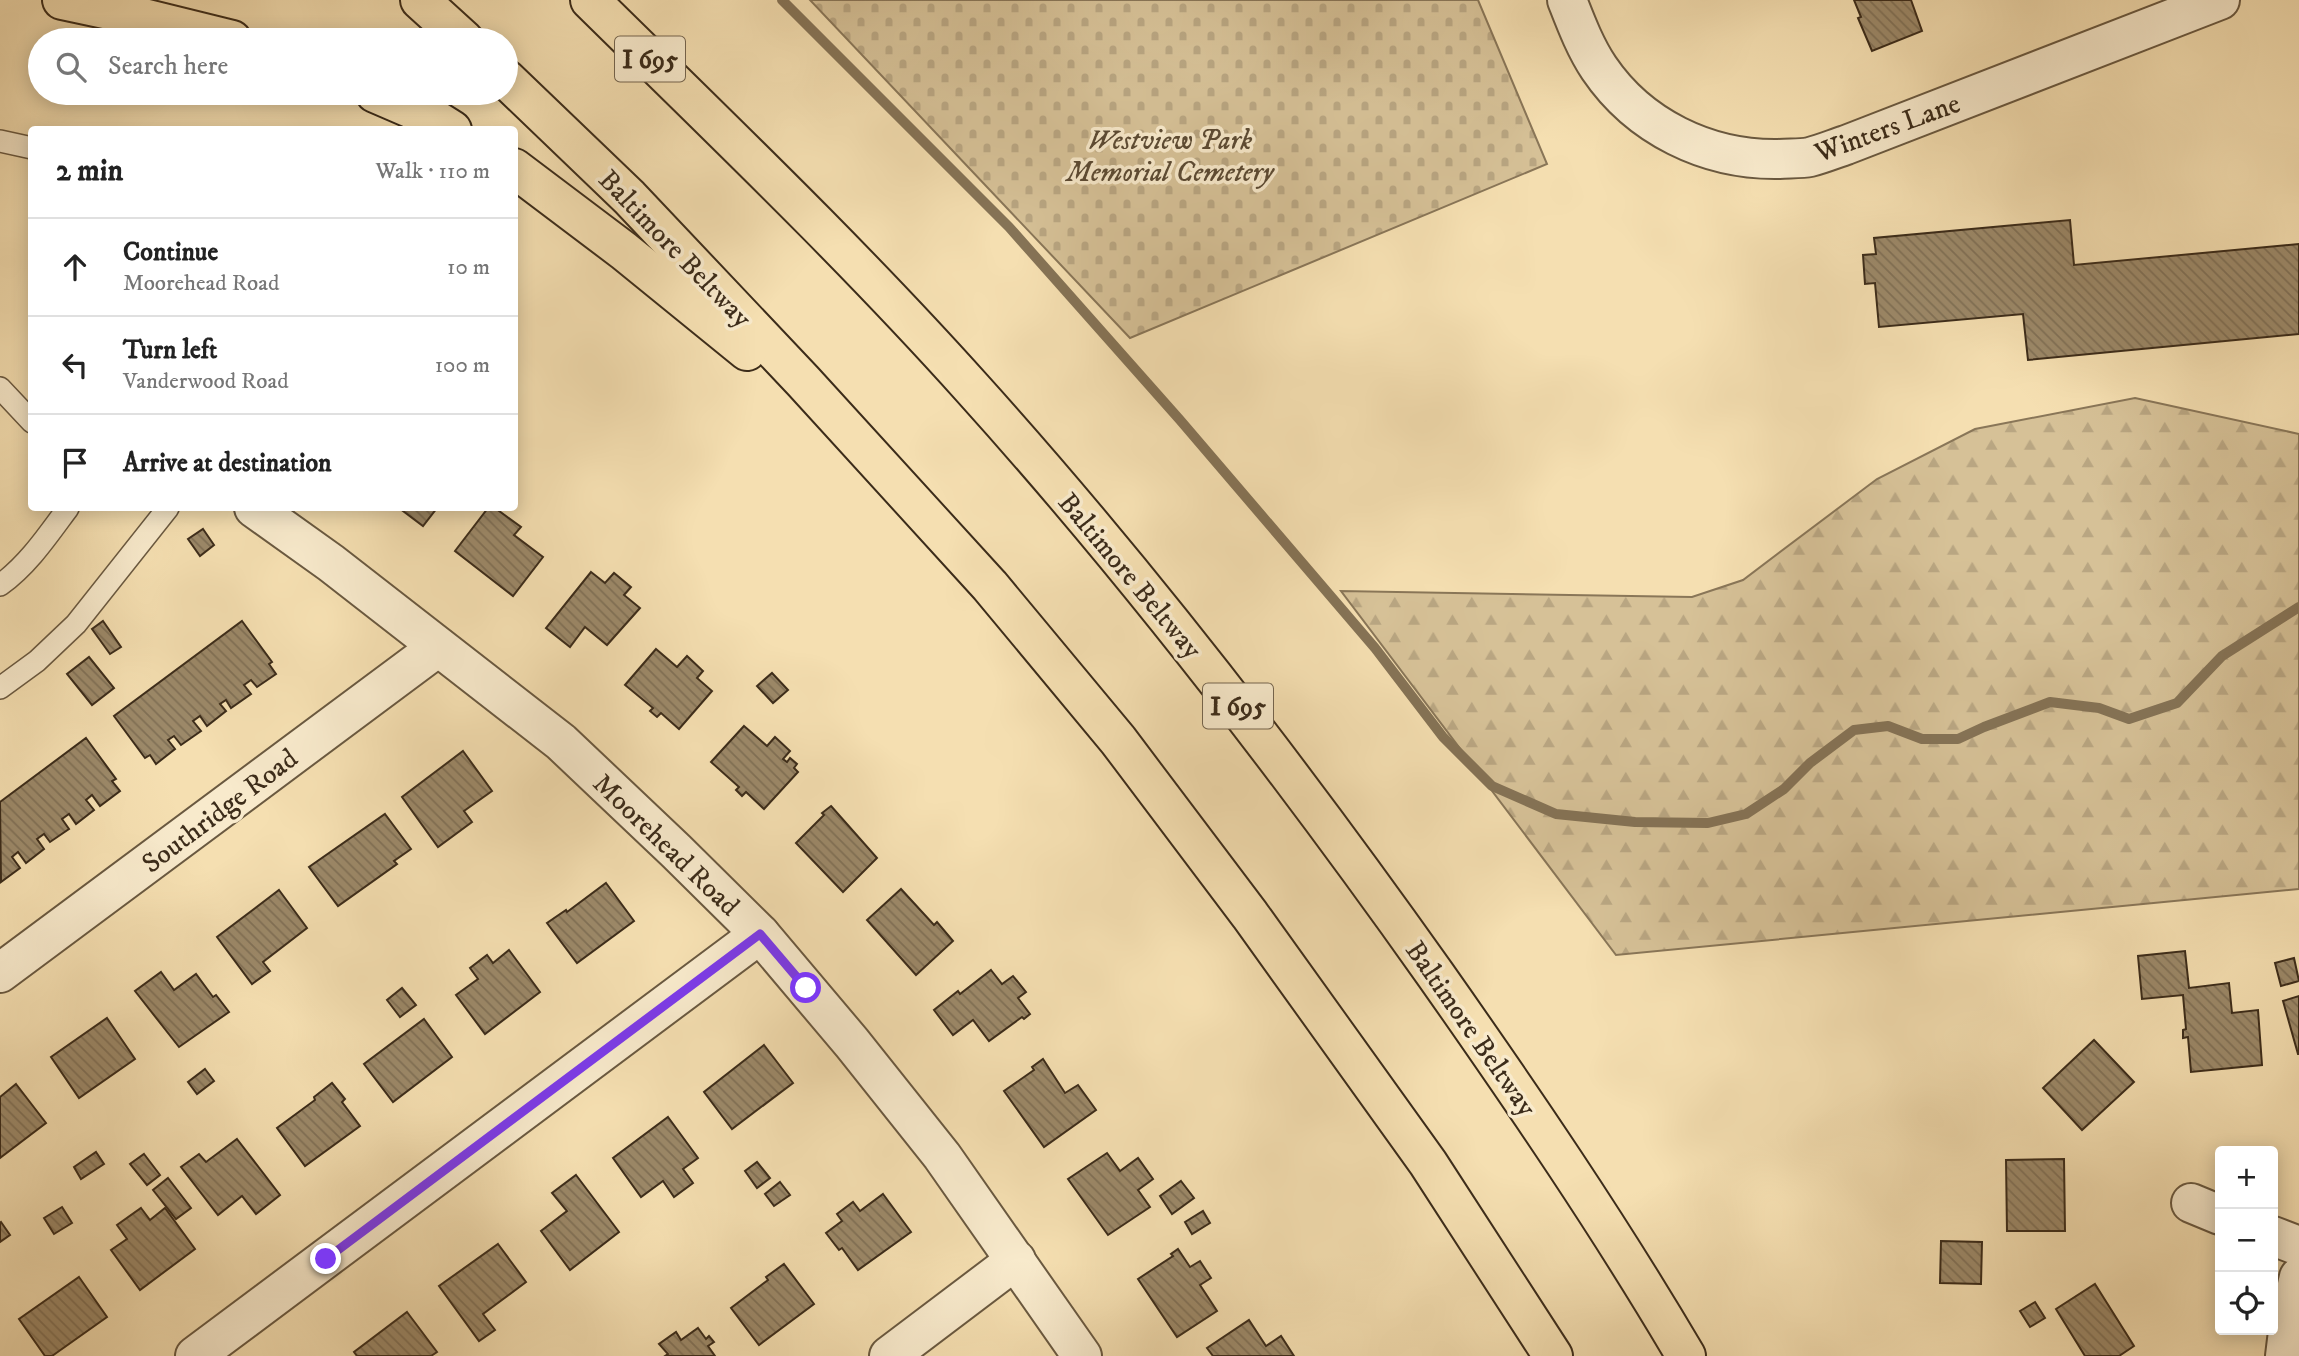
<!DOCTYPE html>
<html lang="en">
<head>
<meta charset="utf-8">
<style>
	body { margin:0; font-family:"IM FELL DW Pica",serif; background:#f2f2f2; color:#222 }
	.controls { position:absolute; right:21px; bottom:21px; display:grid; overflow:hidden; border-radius:7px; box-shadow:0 4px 18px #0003 }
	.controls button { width:63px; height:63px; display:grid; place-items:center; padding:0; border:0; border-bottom:2px solid #e0e0e0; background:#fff; color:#222; font:35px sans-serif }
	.stop { position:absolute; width:21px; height:21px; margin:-16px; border:5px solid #7c3aed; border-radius:50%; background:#fff }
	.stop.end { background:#7c3aed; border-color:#fff; box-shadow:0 2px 7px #0008 }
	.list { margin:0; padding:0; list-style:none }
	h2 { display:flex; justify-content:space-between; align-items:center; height:91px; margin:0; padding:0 28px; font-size:30px }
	h2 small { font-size:23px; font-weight:400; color:#767676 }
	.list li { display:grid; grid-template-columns:46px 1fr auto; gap:21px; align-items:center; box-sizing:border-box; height:98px; padding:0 28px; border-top:2px solid #e0e0e0 }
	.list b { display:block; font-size:26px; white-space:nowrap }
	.list p { margin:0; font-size:23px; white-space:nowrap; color:#767676 }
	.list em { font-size:23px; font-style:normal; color:#767676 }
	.icon { flex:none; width:38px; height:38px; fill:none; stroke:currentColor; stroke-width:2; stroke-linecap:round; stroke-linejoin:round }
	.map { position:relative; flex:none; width:2299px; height:1356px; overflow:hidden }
	.search { position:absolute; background:#fff; box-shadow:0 4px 18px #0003; left:28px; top:28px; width:490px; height:77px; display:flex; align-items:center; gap:18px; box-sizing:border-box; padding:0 24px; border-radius:38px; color:#767676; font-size:26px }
	.panel { position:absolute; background:#fff; box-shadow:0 4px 18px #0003; left:28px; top:126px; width:490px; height:385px; border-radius:7px }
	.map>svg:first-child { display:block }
	.forest { fill:url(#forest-firs); stroke:#897658; stroke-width:2 }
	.cemetery { fill:url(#cemetery-stones); stroke:#897658; stroke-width:2 }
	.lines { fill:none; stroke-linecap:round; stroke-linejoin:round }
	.stream { stroke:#857356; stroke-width:10 }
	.building { fill:url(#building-back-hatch); stroke:#3c2c1a; stroke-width:2 }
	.service-casing { stroke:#6a5940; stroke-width:24 }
	.minor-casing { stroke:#6a5940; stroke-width:42 }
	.motorway-casing { stroke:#3c2c1a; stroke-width:42 }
	.service { stroke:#f8eacc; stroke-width:21 }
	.minor { stroke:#f8eacc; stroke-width:38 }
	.motorway { stroke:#f5dfb1; stroke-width:38 }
	.route { stroke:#7c3aed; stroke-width:9 }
	.labels { text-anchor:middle; stroke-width:7; stroke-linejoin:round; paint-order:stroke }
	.shield { fill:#f8eacc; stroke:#74654f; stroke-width:2 }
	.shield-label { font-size:26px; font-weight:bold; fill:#3c2c1a }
	.street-label { font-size:28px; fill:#3c2c1a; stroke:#f8eacc }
	.park-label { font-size:28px; font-style:italic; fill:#5b4a33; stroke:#f8eacc }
</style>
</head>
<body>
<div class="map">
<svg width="2299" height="1356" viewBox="0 0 2299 1356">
	<defs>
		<pattern id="forest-firs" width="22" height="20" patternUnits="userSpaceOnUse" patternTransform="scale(1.75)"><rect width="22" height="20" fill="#d6c197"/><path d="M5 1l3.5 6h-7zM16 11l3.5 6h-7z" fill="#b9a682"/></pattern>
		<pattern id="cemetery-stones" width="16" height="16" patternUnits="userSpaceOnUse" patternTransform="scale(1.75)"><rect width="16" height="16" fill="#d6c197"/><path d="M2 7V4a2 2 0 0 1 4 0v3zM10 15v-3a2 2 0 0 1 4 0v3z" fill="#b9a682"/></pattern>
		<pattern id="building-back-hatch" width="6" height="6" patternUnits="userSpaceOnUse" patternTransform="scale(1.75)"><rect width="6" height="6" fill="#9c8969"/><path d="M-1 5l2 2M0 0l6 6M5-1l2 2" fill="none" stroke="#807056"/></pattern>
	</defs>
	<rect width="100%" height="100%" fill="#f5dfb1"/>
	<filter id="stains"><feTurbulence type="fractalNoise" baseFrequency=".00286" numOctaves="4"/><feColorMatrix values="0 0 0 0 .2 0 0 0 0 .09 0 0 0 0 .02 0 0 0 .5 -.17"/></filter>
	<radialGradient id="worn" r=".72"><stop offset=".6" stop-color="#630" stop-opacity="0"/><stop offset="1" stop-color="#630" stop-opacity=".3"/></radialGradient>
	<path class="forest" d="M2135,398L2299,434V889L1616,955L1341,591L1692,597L1743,580L1877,479L1975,429Z"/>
	<path class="cemetery" d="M810,0H1478L1547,164L1130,338Z"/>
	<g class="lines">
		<path class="stream" d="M782,0L1009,227L1180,420L1375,648L1443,737L1492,786L1556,814L1635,822L1708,823L1746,814L1784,789L1810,763L1854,730L1888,726L1922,739H1958L1984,727L2050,702L2099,708L2129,719L2177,703L2222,656L2299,607"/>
	</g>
	<g class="building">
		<path d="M1854,0H1911L1922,31L1872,51L1858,18L1861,17Z"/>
		<path d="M2070,220L2074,265L2299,244V334L2028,360L2023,314L1879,327L1875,283L1865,284L1863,255L1876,254L1874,238Z"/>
		<path d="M399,508H437L423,526Z"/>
		<path d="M488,508H495L521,527L514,535L543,557L513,596L455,551Z"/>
		<path d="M203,529L214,545L200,556L188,539Z"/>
		<path d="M591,572L605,583L614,573L631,587L624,595L640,608L607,645L585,627L570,647L546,628Z"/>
		<path d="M103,621L121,647L110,654L92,629Z"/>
		<path d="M242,621L272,662L269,664L276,674L257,687L251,680L244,685L251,694L231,708L226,700L220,704L226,711L207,726L200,716L193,721L201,731L181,745L174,736L168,740L175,749L156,764L150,755L145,758L114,716Z"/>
		<path d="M656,649L677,667L687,656L703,671L697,678L712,691L679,729L661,713L657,717L650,711L653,708L625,685Z"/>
		<path d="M89,657L114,688L92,705L67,674Z"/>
		<path d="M772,673L788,690L773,703L757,686Z"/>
		<path d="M744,726L767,746L775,737L790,751L783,759L787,762L790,758L797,764L794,768L798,772L764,809L746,792L742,796L736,790L739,787L711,762Z"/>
		<path d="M86,738L116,779L112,781L120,791L100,806L92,795L86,800L94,810L76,824L69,814L62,819L69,829L50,842L44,834L37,839L44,849L26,863L18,852L12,857L20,868L1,882L0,802Z"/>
		<path d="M463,751L492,791L464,811L472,822L438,847L402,797Z"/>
		<path d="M831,806L877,858L843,892L796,843L824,815L822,813Z"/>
		<path d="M385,814L411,849L394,861L397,864L338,906L309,867Z"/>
		<path d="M606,883L634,921L577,963L547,923L566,910L567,912Z"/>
		<path d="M901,889L934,925L937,922L953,941L916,975L867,920Z"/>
		<path d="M279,890L307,928L263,962L270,971L252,984L217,937Z"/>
		<path d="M509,950L540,992L485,1034L456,995L478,979L470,968L487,955L493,963Z"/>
		<path d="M2185,951L2189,988L2229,983L2232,1013L2258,1010L2262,1065L2191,1072L2188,1037L2183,1038V1030L2186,1029L2183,995L2142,999L2138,956Z"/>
		<path d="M2294,958L2299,981L2281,986L2275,963Z"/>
		<path d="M991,970L1002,984L1013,976L1026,992L1018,998L1030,1014L1024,1019L1022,1017L989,1041L973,1020L953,1035L934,1010L958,991L960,994Z"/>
		<path d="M161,972L174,990L196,974L213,997L216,995L229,1012L179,1047L135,991Z"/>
		<path d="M402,988L416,1005L400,1017L387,1000Z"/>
		<path d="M2299,996V1054H2298L2283,1001Z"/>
		<path d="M107,1018L135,1059L79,1098L51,1057Z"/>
		<path d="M424,1019L452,1057L393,1102L364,1064Z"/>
		<path d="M2094,1040L2134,1082L2082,1130L2043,1088Z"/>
		<path d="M764,1045L793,1083L732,1129L704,1092Z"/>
		<path d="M1043,1059L1065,1093L1078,1085L1096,1110L1044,1147L1004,1091L1034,1070L1032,1067Z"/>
		<path d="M205,1069L214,1081L197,1094L188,1082Z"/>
		<path d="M332,1083L345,1099L342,1102L360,1126L305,1166L277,1128L315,1100L314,1097Z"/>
		<path d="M16,1084L46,1123L0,1158V1097Z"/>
		<path d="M668,1117L698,1158L683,1169L693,1183L674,1197L663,1181L641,1197L613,1158Z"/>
		<path d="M237,1139L280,1195L256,1214L242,1196L218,1215L181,1167L199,1154L206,1162Z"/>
		<path d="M96,1152L104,1164L81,1179L74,1167Z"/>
		<path d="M1107,1153L1120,1171L1138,1158L1153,1179L1138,1190L1150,1207L1108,1235L1068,1179Z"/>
		<path d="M144,1154L160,1175L147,1185L130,1164Z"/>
		<path d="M2064,1159L2065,1231H2007L2006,1160Z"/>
		<path d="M757,1162L770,1178L757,1188L745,1171Z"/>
		<path d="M576,1175L619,1232L570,1270L541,1231L567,1211L552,1193Z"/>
		<path d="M168,1178L191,1208L176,1219L153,1190Z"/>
		<path d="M1181,1181L1194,1198L1172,1214L1160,1196Z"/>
		<path d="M780,1182L790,1195L774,1206L765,1194Z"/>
		<path d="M883,1194L911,1232L858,1270L842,1248L839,1250L826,1233L842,1221L837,1214L853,1202L860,1211Z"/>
		<path d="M62,1207L72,1223L54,1234L44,1218Z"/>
		<path d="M141,1208L150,1220L165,1208L195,1249L140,1290L111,1250L127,1239L117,1225Z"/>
		<path d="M1203,1211L1210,1223L1192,1234L1185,1222Z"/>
		<path d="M1,1222L10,1235L0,1242V1223Z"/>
		<path d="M1941,1241L1982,1242L1981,1284L1940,1283Z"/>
		<path d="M498,1244L526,1282L483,1314L495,1330L479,1341L439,1286Z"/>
		<path d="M1178,1249L1190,1267L1200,1261L1211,1278L1200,1285L1217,1311L1177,1337L1138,1279L1173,1256L1171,1254Z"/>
		<path d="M784,1264L814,1304L759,1345L731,1308L768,1280L766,1277Z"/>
		<path d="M79,1277L107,1317L52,1356H45L19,1319Z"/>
		<path d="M2095,1284L2134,1346L2119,1356H2085L2056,1309Z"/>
		<path d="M2035,1302L2045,1318L2030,1327L2020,1311Z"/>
		<path d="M407,1312L437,1352L431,1356H357L354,1352Z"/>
		<path d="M1249,1320L1266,1346L1281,1336L1294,1356H1213L1207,1348Z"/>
		<path d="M698,1328L706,1339L709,1336L714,1342L708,1346L715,1356H665L668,1354L659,1344L676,1332L681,1340Z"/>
	</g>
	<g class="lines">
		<g class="service-casing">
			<g id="service">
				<path d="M0,141L32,148"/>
				<path d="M0,388L32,422"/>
				<path d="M0,585C28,565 48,535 68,508"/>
				<path d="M0,688L37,661L76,624L168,508"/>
			</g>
		</g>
		<g class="minor-casing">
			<g id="minor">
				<path d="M1567,0C1576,23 1585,47 1599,68C1639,127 1707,160 1778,159C1788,158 1800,159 1810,157C1822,154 1834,149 1846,145L2220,0"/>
				<path d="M254,508L331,563L561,742L676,851L760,934L852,1043L942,1156L1082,1356"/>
				<path d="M0,973L438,647"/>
				<path d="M2191,1203L2220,1215"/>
				<path d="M2273,1236L2299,1246"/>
				<path d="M195,1356L760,934"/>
				<path d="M889,1356L1016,1260"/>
				<path d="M2285,1356L2290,1315L2299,1277"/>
			</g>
		</g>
		<g class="motorway-casing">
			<g id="motorway">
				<path d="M62,0L123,13L232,40"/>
				<path d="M420,0L464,40"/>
				<path d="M590,0C719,127 851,253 972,388C1139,573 1291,771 1435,974C1523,1099 1609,1225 1686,1356"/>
				<path d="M506,79L629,197L803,381L990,586L1118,740L1250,915L1428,1163L1553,1356"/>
				<path d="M375,93L433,118L452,130"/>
				<path d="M514,168L624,251L747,351"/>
			</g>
		</g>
		<use href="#service" class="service"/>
		<use href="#minor" class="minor"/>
		<use href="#motorway" class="motorway"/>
	</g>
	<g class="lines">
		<path class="route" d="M326,1259L760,934L806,988"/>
	</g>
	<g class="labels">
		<g class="shield">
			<rect x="615" y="36.5" width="70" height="45" rx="5"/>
			<rect x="1203" y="683.5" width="70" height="45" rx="5"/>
		</g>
		<g class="shield-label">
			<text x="650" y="68">I 695</text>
			<text x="1238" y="715">I 695</text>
		</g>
		<g class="street-label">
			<text transform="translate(1887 127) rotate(-20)" y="10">Winters Lane</text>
			<text transform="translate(676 248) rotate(46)" y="10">Baltimore Beltway</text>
			<text transform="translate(1131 575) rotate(50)" y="10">Baltimore Beltway</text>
			<text transform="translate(219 810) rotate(-37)" y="10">Southridge Road</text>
			<text transform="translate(667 844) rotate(44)" y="10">Moorehead Road</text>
			<text transform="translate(1472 1028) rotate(55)" y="10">Baltimore Beltway</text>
		</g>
		<g class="park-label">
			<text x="1170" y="149">Westview Park<tspan x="1170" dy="32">Memorial Cemetery</tspan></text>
		</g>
	</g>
	<rect width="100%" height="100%" filter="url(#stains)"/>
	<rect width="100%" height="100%" fill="url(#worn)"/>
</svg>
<div class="controls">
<button>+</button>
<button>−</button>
<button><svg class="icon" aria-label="locate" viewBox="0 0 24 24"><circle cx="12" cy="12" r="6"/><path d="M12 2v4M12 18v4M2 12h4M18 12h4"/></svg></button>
</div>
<div class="stop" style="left:806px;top:988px"></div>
<div class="stop end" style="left:326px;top:1259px"></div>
<div class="search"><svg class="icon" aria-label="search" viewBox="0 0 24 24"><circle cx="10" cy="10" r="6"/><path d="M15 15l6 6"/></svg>Search here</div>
<section class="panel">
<h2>2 min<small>Walk · 110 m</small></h2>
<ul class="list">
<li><svg class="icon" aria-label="ahead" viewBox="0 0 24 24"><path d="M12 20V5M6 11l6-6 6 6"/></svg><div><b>Continue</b><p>Moorehead Road</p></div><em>10 m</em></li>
<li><svg class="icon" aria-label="left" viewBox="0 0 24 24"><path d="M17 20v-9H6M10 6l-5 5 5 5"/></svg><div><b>Turn left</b><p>Vanderwood Road</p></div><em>100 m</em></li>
<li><svg class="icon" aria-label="arrive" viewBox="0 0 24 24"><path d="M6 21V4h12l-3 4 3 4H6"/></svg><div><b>Arrive at destination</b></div></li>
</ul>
</section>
</div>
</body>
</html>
